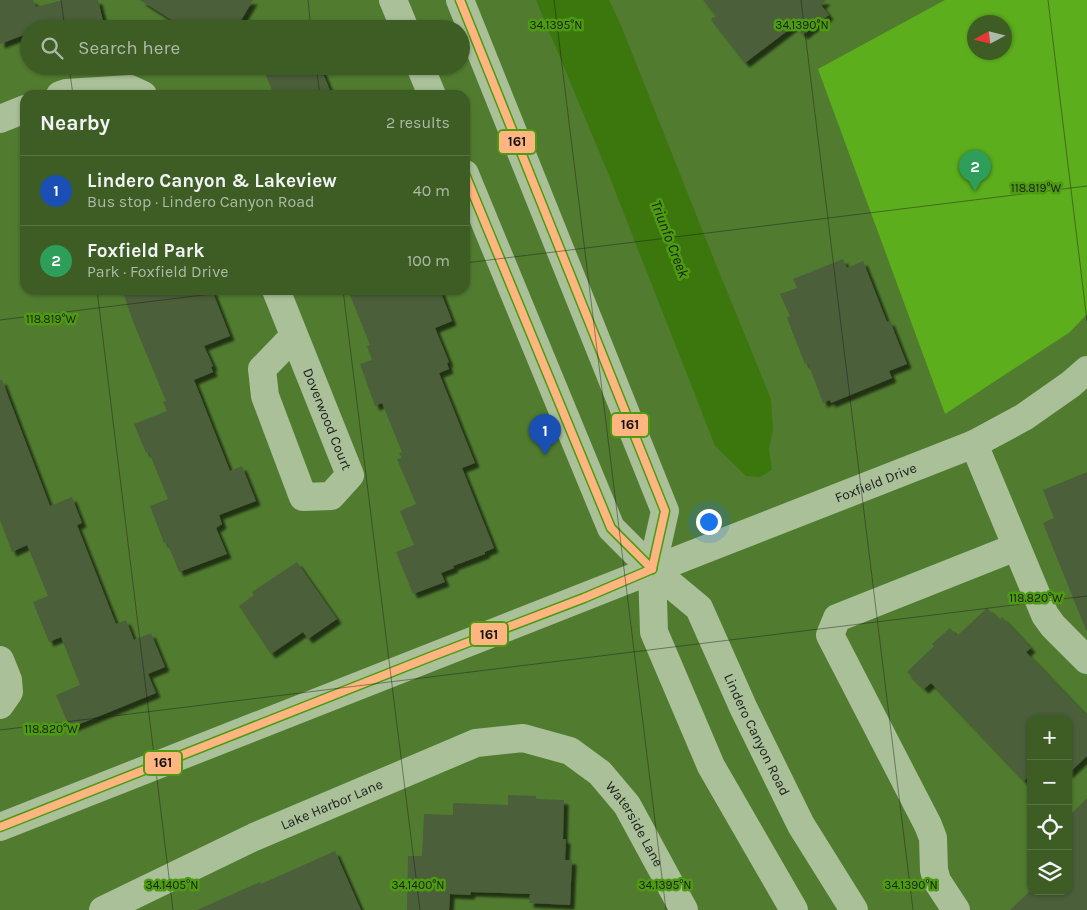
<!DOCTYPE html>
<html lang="en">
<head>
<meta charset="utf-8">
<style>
	body { margin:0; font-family:Karla,sans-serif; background:#486631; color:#f1f3f6 }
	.controls { position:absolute; right:15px; bottom:15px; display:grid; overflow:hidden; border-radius:10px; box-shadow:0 1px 4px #0004 }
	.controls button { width:45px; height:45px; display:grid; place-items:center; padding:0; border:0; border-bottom:1px solid #567241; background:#3d5d24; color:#f1f3f6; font:25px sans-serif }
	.compass { position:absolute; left:967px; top:15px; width:45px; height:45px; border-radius:50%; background:#3d5d24; box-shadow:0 1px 4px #0004; rotate:263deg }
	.you { position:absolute; left:708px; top:521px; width:18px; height:18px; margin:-12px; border:4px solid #fff; border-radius:50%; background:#1a73e8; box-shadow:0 0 0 8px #1a73e833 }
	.badge { display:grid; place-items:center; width:32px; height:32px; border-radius:50%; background:#9aa298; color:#fff; font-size:16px; font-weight:700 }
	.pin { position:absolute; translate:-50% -41px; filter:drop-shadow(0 1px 2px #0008) }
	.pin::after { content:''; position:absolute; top:26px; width:18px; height:15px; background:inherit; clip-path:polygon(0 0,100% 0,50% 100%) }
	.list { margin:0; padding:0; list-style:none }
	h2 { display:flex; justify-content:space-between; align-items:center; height:65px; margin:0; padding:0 20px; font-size:21px }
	h2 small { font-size:16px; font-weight:400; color:#adbaa6 }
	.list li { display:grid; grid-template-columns:32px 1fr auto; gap:15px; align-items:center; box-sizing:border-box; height:70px; padding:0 20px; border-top:1px solid #567241 }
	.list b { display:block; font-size:19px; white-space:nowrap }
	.list p { margin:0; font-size:16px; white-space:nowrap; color:#adbaa6 }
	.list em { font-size:16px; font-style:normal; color:#adbaa6 }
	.icon { flex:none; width:28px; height:28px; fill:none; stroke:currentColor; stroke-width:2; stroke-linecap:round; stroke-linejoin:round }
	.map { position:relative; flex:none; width:1087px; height:910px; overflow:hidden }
	.search { position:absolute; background:#3d5d24; box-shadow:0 1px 4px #0004; left:20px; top:20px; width:450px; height:55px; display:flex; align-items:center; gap:12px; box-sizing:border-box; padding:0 18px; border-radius:28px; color:#adbaa6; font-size:19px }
	.panel { position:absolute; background:#3d5d24; box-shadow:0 1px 4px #0004; left:20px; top:90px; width:450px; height:205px; border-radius:15px }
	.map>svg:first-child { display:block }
	.green { fill:#5dae1c; fill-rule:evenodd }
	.water { fill:#3b770d }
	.building { fill:#4b5e3a; filter:url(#shadow) }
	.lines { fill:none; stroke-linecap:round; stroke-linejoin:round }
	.minor { stroke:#a9c098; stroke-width:28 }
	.bus-1-casing { stroke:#4d9b11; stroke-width:11 }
	.bus-1 { stroke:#ffb580; stroke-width:8 }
	.ticks { fill:none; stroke:#1d1d1d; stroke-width:1; stroke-opacity:0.45 }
	.labels { text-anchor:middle; stroke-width:5; stroke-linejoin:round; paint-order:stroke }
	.street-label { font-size:14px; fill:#1d1d1d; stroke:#4d9b11 }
	.water-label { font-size:15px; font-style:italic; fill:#1b1d19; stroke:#4d9b11 }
	.ticks-label { font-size:12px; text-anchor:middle; fill:#1d1d1d; stroke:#4d9b11; stroke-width:5; stroke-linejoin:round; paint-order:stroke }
	.line-badge { stroke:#4d9b11; stroke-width:2 }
	.pale-badge-label { font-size:14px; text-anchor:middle; font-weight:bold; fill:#111 }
</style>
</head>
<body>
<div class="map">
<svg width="1087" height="910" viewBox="0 0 1087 910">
	<defs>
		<filter id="shadow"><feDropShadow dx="4.5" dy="4.5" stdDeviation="1" flood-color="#0009"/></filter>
	</defs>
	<rect width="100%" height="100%" fill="#517c30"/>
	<path class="green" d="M945,0H1087V314L1070,332L945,414L818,69ZM1004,22V52H974V22Z"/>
	<path class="water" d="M536,0H609L620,23L711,252L771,399L773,430L769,449L772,470L760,477L746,476L715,446L610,178Z"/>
	<g class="building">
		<path d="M0,0H33L36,7L63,0H98L105,29H29V33L0,44Z"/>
		<path d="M140,0H253L236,29H186Z"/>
		<path d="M703,0H826L821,5L829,15L803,35L795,25L745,63L712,21L711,19L716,16Z"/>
		<path d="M262,66H320L332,95H274Z"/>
		<path d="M843,259L847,268L863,261L887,322L890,321L907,364L889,371L892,378L831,403L830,400L823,403L808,363L805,364L787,318L790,316L780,294L797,288L793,279Z"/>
		<path d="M122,290H212L230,336L204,346L213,366L211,367L213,372L194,380L230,471L242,466L256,501L219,515L222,524L216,528L227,554L179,572L167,542L164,543L150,506L168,499L149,452L146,453L134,424L167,411L163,402L166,401L134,324Z"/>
		<path d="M348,290H440L452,321L435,328L449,362L447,363L449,369L439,373L475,463L462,468L494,548L485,552V554L453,566L454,568L441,573L445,582L413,594L396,552L414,545L400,511L416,504L397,459L402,458L399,453L402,452L382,403L375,406L360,364L372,360L367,346L370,345Z"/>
		<path d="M0,380H2L50,506L72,497L82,523L77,525L116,624L126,620L134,640L151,633L165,667L148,674L156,693L70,728L56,695L80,685L61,637L49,642L33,602L48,596L27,545L12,552L0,520Z"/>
		<path d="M1087,472V630H1086L1043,523L1054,518L1043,490Z"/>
		<path d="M297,562L337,619L308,639L303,632L271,654L239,606L254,595L252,592Z"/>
		<path d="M987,608L999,620L1002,617L1031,648L1026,652L1087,716V756L1068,774V719H1031V775L1024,781L931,683L924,689L907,672L934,646L932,644L950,628L957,636Z"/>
		<path d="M508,795L536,796V799L564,800L563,839H566L565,860H572L570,905L529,903L530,894L471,892L470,895L450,894L449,910H407L408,856H422L424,814L453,815V803L508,805Z"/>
		<path d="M1087,798V910H1010L1031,890V891H1068V817Z"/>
		<path d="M335,851L361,910H197L260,882L261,884Z"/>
	</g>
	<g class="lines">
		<g class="minor">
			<path d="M393,0L405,29"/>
			<path d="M460,0L665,511L652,569L654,632L711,766L794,910"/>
			<path d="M420,66L432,95"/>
			<path d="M60,95L66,93L130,89L143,95"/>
			<path d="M0,119L25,109"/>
			<path id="s1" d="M465,174L611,528L652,569L699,608L743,707L801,825L854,910"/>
			<path id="s2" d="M276,290L350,475L331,496L303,497L265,396L262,369L294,336"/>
			<path d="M974,444L1045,615L1053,626L1087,660"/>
			<path d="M0,660L8,680L9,692L0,705"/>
			<path id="s3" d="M0,827C324,699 649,571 974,444L1024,417L1071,384L1087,370"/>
			<path id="s4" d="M103,910L254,837L476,743L523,738L570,751L600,773L627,805L684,910"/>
			<path d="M956,910L937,881L934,870L933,838L928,825L830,635L837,618L1016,547"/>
		</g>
		<g class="bus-1-casing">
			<g id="bus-1">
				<path d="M460,0L665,511L652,569"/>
				<path d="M465,174L611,528L652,569"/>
				<path d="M0,827L435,655L584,598L652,569"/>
			</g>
		</g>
		<use href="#bus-1" class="bus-1"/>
	</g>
	<path class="ticks" d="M61,0L65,29M308,0L311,29M554,0L666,910M801,0L913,910M1048,0L1087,321M69,66L73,95M316,66L320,95M465,263L1087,186M97,290L173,910M343,290L420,910M0,320L244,290M0,730L1087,596"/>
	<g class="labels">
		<g class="street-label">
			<text dy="5" stroke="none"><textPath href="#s2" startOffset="139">Doverwood Court</textPath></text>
			<text dy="5" stroke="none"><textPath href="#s3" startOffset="941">Foxfield Drive</textPath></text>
			<text dy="5" stroke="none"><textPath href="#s1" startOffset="641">Lindero Canyon Road</textPath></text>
			<text dy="5" stroke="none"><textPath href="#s4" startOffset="252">Lake Harbor Lane</textPath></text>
			<text dy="5" stroke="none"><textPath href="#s4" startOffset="604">Waterside Lane</textPath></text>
		</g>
		<g class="water-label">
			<text transform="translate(670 239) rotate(69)" y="5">Triunfo Creek</text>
		</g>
	</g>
	<g class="ticks-label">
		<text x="556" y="29">34.1395°N</text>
		<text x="802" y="29">34.1390°N</text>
		<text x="1036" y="192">118.819°W</text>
		<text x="51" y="323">118.819°W</text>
		<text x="1036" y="602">118.820°W</text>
		<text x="51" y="733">118.820°W</text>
		<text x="172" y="889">34.1405°N</text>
		<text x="418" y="889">34.1400°N</text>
		<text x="665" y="889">34.1395°N</text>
		<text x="911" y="889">34.1390°N</text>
	</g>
	<g class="line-badge">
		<rect x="498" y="130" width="38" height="24" rx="5" fill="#ffb580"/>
		<rect x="611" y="413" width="38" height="24" rx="5" fill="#ffb580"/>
		<rect x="470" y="622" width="38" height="24" rx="5" fill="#ffb580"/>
		<rect x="144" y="751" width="38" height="24" rx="5" fill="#ffb580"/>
	</g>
	<g class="pale-badge-label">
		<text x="517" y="146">161</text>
		<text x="630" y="429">161</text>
		<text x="489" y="639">161</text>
		<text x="163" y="767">161</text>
	</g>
</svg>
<div class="controls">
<button>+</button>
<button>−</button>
<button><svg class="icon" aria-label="locate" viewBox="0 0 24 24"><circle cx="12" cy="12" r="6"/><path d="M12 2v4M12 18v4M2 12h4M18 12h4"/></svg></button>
<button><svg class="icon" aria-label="layers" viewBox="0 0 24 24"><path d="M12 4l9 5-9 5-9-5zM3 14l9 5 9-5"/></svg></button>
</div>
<svg class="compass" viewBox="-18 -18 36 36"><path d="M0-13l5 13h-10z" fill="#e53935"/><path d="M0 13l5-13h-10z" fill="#adbaa6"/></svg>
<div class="you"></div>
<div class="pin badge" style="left:545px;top:455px;background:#1a4fb4">1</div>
<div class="pin badge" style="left:975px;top:191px;background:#2e9e5b">2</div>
<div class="search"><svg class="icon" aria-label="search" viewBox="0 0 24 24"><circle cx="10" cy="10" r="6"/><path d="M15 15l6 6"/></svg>Search here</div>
<section class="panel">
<h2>Nearby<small>2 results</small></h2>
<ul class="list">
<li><span class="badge" style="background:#1a4fb4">1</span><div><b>Lindero Canyon &amp; Lakeview</b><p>Bus stop · Lindero Canyon Road</p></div><em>40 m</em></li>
<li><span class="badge" style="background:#2e9e5b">2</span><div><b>Foxfield Park</b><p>Park · Foxfield Drive</p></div><em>100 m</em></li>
</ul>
</section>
</div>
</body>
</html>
